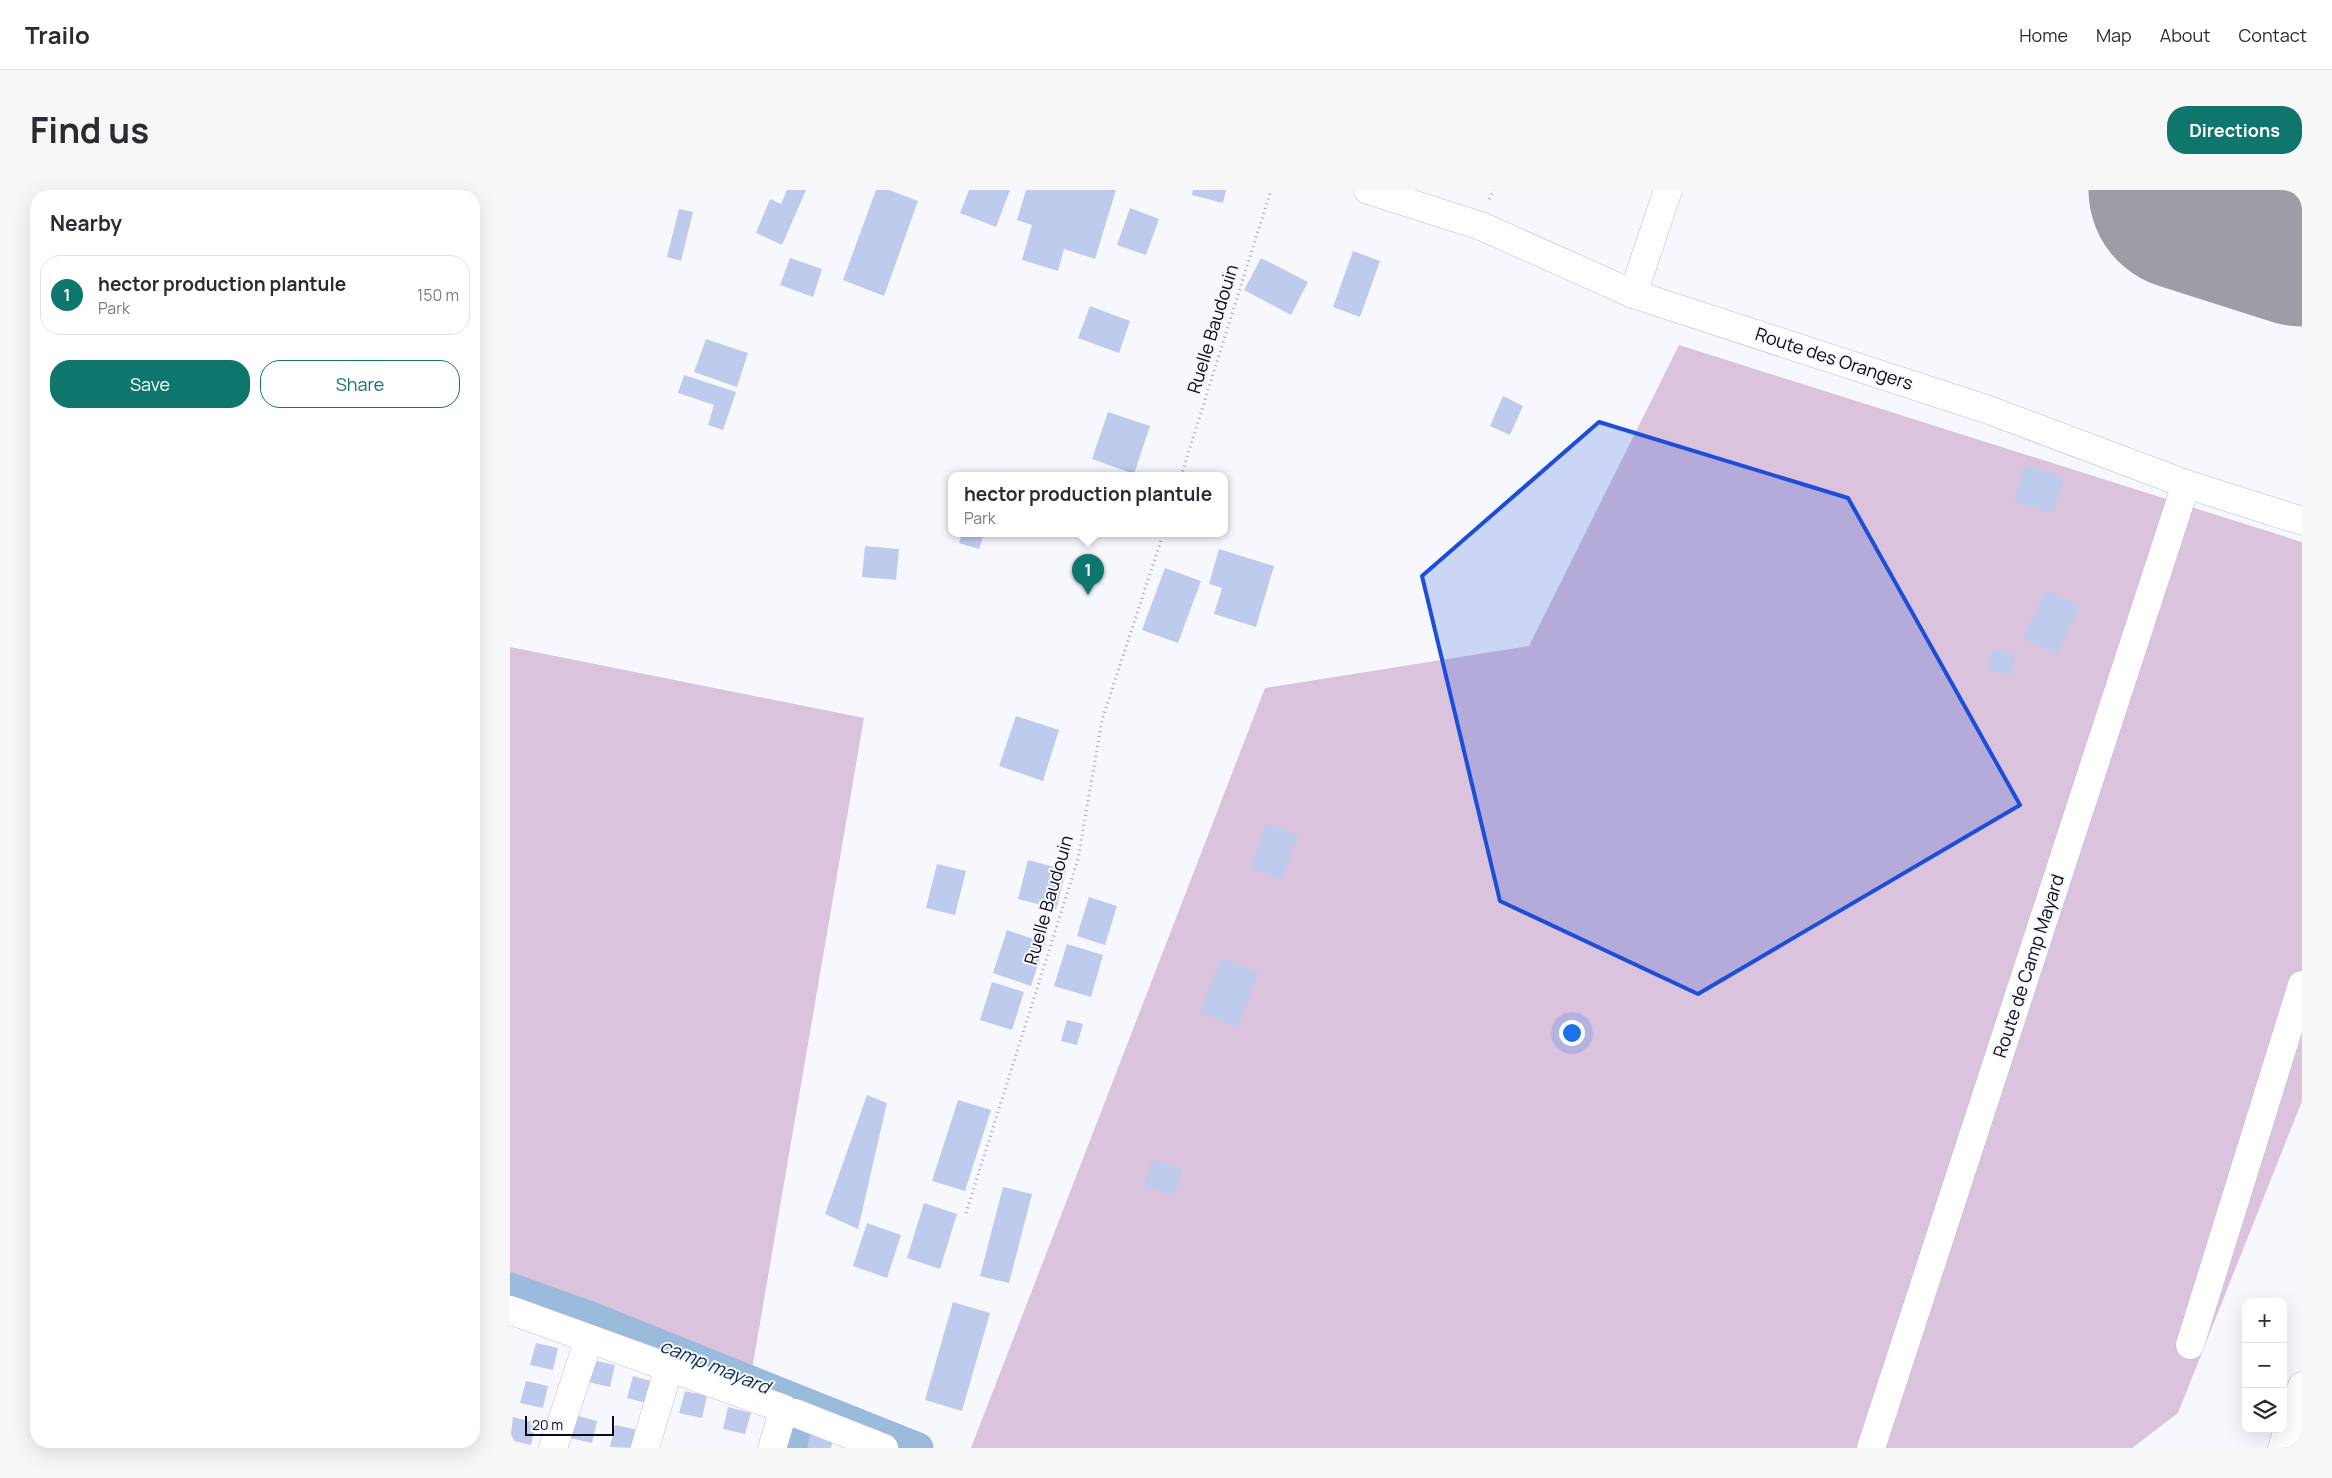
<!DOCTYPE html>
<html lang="en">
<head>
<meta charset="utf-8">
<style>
	body { margin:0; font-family:Manrope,sans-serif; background:#f7f7f7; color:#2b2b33 }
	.controls { position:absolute; right:15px; bottom:15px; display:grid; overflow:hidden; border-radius:10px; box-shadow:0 5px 20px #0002 }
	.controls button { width:45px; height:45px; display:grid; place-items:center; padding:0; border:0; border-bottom:1px solid #e1e1e2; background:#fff; color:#2b2b33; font:25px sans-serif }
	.scale { position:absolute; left:15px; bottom:12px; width:89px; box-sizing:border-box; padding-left:5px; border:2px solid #0c0b16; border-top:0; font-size:14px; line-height:18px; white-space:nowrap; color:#0c0b16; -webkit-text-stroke:4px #f7f7fe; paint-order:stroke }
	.you { position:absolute; left:1061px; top:842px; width:18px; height:18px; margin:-12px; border:4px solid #fff; border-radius:50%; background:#1a73e8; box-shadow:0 0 0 8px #1a73e833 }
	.badge { display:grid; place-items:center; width:32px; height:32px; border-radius:50%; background:#0f766e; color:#fff; font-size:16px; font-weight:700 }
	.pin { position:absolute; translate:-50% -41px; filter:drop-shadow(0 1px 2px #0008) }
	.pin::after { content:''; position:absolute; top:26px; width:18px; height:15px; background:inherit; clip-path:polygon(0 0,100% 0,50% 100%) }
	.popup { position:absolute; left:438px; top:282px; width:280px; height:65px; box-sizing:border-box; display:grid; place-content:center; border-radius:10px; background:#fff; filter:drop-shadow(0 1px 4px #0005); font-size:16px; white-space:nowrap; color:#7c7c81 }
	.popup b { font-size:19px; color:#2b2b33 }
	.popup::after { content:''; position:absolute; left:50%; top:100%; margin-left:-10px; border:10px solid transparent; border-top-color:#fff }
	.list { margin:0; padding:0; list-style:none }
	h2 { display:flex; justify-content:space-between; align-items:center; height:65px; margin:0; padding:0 20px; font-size:21px }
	h2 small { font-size:16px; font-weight:400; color:#7c7c81 }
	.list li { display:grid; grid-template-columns:32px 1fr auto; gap:15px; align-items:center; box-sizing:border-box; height:80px; margin:0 10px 10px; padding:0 10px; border:1px solid #e1e1e2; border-radius:20px }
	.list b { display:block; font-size:19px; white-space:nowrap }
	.list p { margin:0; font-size:16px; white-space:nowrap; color:#7c7c81 }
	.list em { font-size:16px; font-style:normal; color:#7c7c81 }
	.actions { display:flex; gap:10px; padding:15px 20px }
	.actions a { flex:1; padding:11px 0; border:1px solid #0f766e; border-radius:20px; text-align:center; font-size:18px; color:#0f766e }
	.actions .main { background:#0f766e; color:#fff }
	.icon { flex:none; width:28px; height:28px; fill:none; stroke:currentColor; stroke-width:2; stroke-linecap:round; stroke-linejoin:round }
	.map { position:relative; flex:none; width:1792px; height:1258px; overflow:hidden; border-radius:20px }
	header { display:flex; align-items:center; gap:30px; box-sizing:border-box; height:70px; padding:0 25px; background:#fff; border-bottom:1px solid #e1e1e2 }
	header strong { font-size:24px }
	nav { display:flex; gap:28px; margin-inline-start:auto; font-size:18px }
	.intro { display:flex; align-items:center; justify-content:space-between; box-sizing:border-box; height:120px; padding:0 30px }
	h1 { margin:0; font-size:35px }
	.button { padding:12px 22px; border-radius:20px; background:#0f766e; color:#fff; font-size:18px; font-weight:700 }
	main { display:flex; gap:30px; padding:0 30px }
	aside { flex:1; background:#fff; border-radius:20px; box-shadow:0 5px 20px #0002 }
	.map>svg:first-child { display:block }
	.green { fill:#dbc2dd }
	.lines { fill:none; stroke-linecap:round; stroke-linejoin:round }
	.canal { stroke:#9abbdc; stroke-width:31 }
	.runway { stroke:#9e9da6; stroke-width:201 }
	.building { fill:#becbec }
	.minor-casing { stroke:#bab9db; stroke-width:29 }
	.path { stroke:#a5a5ad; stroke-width:3; stroke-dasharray:1 4; stroke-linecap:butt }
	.minor { stroke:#fff; stroke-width:28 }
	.marked { fill:#1d4ed8; fill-opacity:0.2; stroke:#1d4ed8; stroke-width:4; stroke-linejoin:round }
	.labels { text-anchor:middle; stroke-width:4; stroke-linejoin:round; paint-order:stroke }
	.street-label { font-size:18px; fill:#0c0b16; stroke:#f7f7fe }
	.water-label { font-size:19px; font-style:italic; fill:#092e4e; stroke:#f7f7fe }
</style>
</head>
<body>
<header>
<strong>Trailo</strong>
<nav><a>Home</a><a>Map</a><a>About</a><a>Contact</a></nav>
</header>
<div class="intro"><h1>Find us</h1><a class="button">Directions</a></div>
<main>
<aside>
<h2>Nearby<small></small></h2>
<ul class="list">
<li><span class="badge">1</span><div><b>hector production plantule</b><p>Park</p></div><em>150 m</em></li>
</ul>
<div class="actions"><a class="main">Save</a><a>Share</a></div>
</aside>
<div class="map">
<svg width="1792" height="1258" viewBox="0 0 1792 1258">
	<rect width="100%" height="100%" fill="#f7f7fe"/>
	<g class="green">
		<path d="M1169,155L1792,352V911L1668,1223L1622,1258H461L755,498L1019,456Z"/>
		<path d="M0,457L354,528L241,1185L0,1104Z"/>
	</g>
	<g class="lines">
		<g class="canal">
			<path d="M0,1098L78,1126L408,1258"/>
			<path d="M289,1258L302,1217"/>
		</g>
		<path class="runway" d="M1679,0L1792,36"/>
	</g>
	<g class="building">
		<path d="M277,0H296L272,55L246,43L260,9L271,14Z"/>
		<path d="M366,0H379L408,11L374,106L333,90Z"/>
		<path d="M459,0H500L486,37L450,23Z"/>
		<path d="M516,0H606L585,69L554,59L548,81L512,70L522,35L507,30Z"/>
		<path d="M683,0H716L713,13L682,5Z"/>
		<path d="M620,18L649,29L636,65L607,55Z"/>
		<path d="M169,19L183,22L171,71L157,67Z"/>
		<path d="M843,61L870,71L850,127L823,117Z"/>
		<path d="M280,68L312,79L303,107L270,95Z"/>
		<path d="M751,68L798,92L781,125L734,100Z"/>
		<path d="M580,116L620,131L609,163L568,148Z"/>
		<path d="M196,149L238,163L227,197L184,182Z"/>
		<path d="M174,185L226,202L213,240L198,235L204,215L168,203Z"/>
		<path d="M993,206L1013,216L1000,245L980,236Z"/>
		<path d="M598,222L640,236L624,284L582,269Z"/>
		<path d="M1514,275L1554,287L1543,323L1504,312Z"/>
		<path d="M452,344H474L469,359L449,353Z"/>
		<path d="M355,356L389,359L386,390L352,387Z"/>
		<path d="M709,359L764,376L746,437L704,424L712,398L699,394Z"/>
		<path d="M655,378L691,391L668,453L632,440Z"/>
		<path d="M1536,400L1570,416L1547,464L1513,448Z"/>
		<path d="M1483,459L1505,464L1501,485L1479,480Z"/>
		<path d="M506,526L549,540L533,591L489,576Z"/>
		<path d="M756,634L788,645L772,690L740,678Z"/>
		<path d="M518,670L556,680L546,719L508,709Z"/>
		<path d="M427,674L456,681L445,725L416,718Z"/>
		<path d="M579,707L607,716L595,755L567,746Z"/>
		<path d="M497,740L535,753L521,796L483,783Z"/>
		<path d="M557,754L593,765L581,807L544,796Z"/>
		<path d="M711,768L748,782L728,837L690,823Z"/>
		<path d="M482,792L514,802L502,840L470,830Z"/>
		<path d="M557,830L573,834L567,855L551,851Z"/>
		<path d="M357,905L377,913L348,1039L315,1024Z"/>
		<path d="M448,910L481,920L455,1001L422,991Z"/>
		<path d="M642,970L672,979L664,1006L634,996Z"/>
		<path d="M493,997L522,1004L499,1093L470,1086Z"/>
		<path d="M414,1013L447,1024L430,1079L397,1068Z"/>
		<path d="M357,1033L391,1045L377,1088L343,1076Z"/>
		<path d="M443,1112L480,1123L452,1221L415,1210Z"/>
		<path d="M26,1153L48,1158L43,1180L20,1175Z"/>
		<path d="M83,1170L105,1175L100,1197L78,1192Z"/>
		<path d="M123,1186L145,1192L140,1214L117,1208Z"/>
		<path d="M16,1191L38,1196L33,1218L10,1213Z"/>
		<path d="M175,1201L197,1206L192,1228L169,1223Z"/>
		<path d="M218,1217L241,1223L235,1244L213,1239Z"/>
		<path d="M65,1225L87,1231L82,1253L60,1248Z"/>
		<path d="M3,1227L26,1233L21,1255L0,1250Z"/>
		<path d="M105,1235L128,1240L124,1258L100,1257Z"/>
		<path d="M300,1245L323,1251L321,1258H297Z"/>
	</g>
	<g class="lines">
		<g class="minor-casing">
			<g id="minor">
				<path d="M858,0L971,36L1123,104L1479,220L1676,294L1792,331"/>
				<path d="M1123,104L1158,0"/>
				<path d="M0,1120L274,1219L262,1258"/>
				<path d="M1680,1155L1792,795"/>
				<path d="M285,1223L374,1258"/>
				<path d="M43,1258L79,1149"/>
				<path d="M135,1258L159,1177"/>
				<path d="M1361,1258L1676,294"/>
				<path d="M1772,1258L1792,1196"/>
			</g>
		</g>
		<g class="path">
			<path d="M979,9L984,0"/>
			<path d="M671,286L761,0"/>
			<path d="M456,1023L568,669L592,530L653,344"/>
		</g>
		<use href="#minor" class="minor"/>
	</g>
	<path class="marked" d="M1089,232L1338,308L1510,615L1188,804L990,711L912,386Z"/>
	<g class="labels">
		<g class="street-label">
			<text transform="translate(703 139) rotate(-73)" y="6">Ruelle Baudouin</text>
			<text transform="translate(1324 169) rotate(18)" y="6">Route des Orangers</text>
			<text transform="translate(539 710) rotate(-74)" y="6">Ruelle Baudouin</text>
			<text transform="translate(1519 776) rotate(-72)" y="6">Route de Camp Mayard</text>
		</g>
		<g class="water-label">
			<text transform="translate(205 1176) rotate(22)" y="7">camp mayard</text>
		</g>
	</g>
</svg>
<div class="controls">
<button>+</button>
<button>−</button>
<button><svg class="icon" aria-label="layers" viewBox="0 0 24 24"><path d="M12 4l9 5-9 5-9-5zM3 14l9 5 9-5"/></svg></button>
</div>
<div class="scale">20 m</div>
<div class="you"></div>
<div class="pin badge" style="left:578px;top:405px">1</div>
<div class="popup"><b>hector production plantule</b>Park</div>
</div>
</main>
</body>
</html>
